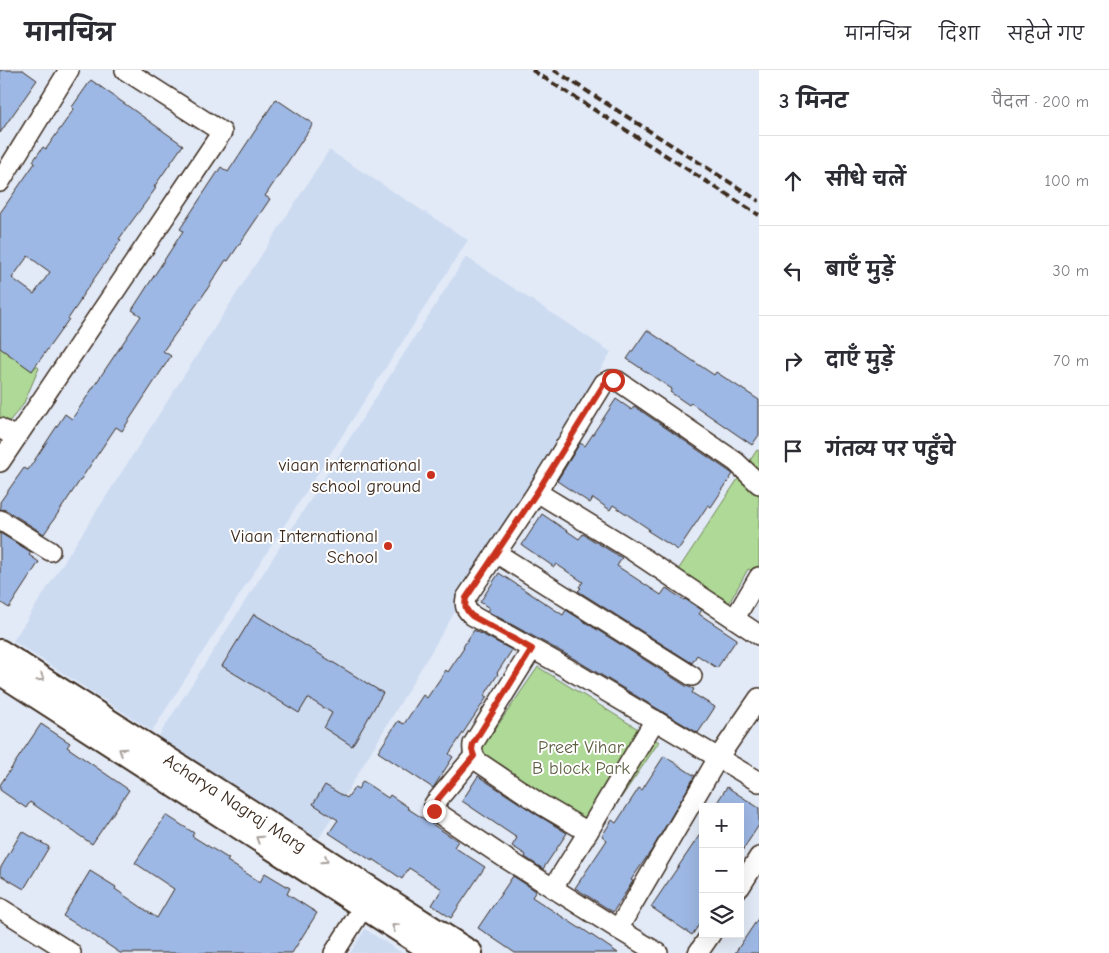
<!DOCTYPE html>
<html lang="hi">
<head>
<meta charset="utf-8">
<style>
	body { margin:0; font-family:"Comic Neue","Playpen Sans Deva",sans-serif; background:#f7f7f7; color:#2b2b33 }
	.controls { position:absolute; right:15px; bottom:15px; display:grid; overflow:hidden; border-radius:0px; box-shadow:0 5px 20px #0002 }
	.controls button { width:45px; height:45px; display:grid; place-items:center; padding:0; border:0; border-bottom:1px solid #e1e1e2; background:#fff; color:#2b2b33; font:25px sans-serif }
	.stop { position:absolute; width:15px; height:15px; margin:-11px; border:4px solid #c8321e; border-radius:50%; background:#fff }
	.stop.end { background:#c8321e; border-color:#fff; box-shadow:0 1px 5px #0008 }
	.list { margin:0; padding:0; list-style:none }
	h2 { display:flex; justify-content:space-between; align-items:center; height:65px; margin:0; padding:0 20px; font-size:21px }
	h2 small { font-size:16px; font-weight:400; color:#7c7c81 }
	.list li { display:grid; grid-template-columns:32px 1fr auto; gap:15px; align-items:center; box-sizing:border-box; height:90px; padding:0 20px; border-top:1px solid #e1e1e2 }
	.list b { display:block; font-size:19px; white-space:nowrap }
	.list em { font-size:16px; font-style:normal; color:#7c7c81 }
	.icon { flex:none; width:28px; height:28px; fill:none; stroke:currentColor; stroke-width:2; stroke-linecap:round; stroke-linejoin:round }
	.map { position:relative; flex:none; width:759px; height:883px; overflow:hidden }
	header { display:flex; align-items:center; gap:30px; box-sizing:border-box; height:70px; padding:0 25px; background:#fff; border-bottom:1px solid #e1e1e2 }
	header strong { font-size:24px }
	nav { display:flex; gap:28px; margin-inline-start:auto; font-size:18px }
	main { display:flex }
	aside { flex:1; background:#fff }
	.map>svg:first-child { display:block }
	.built { fill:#cddbf1 }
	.green { fill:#aed997; stroke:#74825a }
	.building { fill:#9db8e4; stroke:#3b2a1e; fill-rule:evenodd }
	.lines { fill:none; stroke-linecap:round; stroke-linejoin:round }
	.minor-casing { stroke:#3b2a1e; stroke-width:22 }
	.tertiary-casing { stroke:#3b2a1e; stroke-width:28 }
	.minor { stroke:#fff; stroke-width:19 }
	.tertiary { stroke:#fff; stroke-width:24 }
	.rail { stroke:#3b2a1e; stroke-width:4; stroke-dasharray:8 4; stroke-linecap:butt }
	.oneway { stroke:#a79f9a }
	.route { stroke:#c8321e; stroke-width:6 }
	.poi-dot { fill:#c8321e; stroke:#fff; stroke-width:2 }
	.labels { text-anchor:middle; stroke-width:4; stroke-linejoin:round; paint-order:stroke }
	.poi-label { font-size:18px; fill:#3b2a1e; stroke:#fff; text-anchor:end }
	.park-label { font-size:18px; fill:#5e5f42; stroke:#fff }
	.street-label { font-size:18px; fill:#3b2a1e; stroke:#fff }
</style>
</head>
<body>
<header>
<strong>मानचित्र</strong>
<nav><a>मानचित्र</a><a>दिशा</a><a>सहेजे गए</a></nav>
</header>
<main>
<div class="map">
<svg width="759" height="883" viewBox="0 0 759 883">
	<rect width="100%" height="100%" fill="#e2eaf7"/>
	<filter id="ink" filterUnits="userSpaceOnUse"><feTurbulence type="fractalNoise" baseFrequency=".02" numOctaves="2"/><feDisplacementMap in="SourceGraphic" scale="10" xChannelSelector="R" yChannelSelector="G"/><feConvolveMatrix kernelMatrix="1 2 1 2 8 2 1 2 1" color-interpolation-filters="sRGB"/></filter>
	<g filter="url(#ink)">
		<g class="built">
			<path d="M329,80L468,170L152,661L13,571Z"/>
			<path d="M466,187L611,282L314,777L156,670Z"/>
			<path d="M365,859L402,883H350Z"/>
		</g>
		<g class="green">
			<path d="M0,267L39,298L23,335L0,362Z"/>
			<path d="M757,380L759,381V504L748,499L727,537L678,500Z"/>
			<path d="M538,597L659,672L597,763L478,684Z"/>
		</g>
		<g class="building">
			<path d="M0,0H23L37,10L0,63Z"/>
			<path d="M91,10L183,75L154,117L156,118L119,169L121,170L80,229L81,230L68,249H69L32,301L0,278V143L35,93L33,91L43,77L46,79L74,39L72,37ZM28,186L50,202L34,224L12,208Z"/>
			<path d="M276,29L313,54L265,126L270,129L228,191L226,190L202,227L163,281L171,286L122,361L116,357L44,464L6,440L0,439V432L24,398L28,400L65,344L72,349L141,246L132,240L183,161L180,159L221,97L228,102Z"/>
			<path d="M647,260L714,305L716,302L759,330V365L752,375L691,333L689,335L670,322L672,319L627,289Z"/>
			<path d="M616,329L632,340L634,336L733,404L711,437L708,435L678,480L648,461L649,459L613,435L610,440L593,428L590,433L557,411L580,373L585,376Z"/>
			<path d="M542,444L579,469L583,464L622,488L617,496L661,525L666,518L684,530L685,529L702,540L699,544L737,569L717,598L697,585L692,593L578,521L581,518L579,517L583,512L556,494L554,497L522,475Z"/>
			<path d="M0,463L31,482L29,485L39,492L9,538L0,532Z"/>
			<path d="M499,503L563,545L566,540L686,616L694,619L692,623L715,637L698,663L571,587L487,541L489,538L480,532Z"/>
			<path d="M254,544L383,623L352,676L324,658L332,643L308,628L299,643L222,596Z"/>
			<path d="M474,560L512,580L497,603L498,604L484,626L487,627L449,684L453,687L433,718L378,682L398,651L404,654L423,625L427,628L446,600L448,602L464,578L463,577Z"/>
			<path d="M41,654L70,673L67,677L129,720L92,774L30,732L26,738L0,720V715Z"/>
			<path d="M664,686L695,706L651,781L631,810L633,811L628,819L613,842L575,818L607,770L602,766L612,750L616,753L639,718L642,720Z"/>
			<path d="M478,706L536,744L567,763L543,799L525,787L526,785L512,776L517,768L462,731Z"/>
			<path d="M363,711L388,728L390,725L408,737L407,738L458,771L454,777L485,797L451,848L432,835L442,819L409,798L402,809L373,789L372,791L329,763L338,750L313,734L325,715L347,728L355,717L358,719Z"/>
			<path d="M727,717L759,738V755L740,784V737H714Z"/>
			<path d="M166,745L194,763L192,766L229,789L227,791L260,812L265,803L290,818L287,824L317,843L292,883H120L86,860L63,846L90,801L116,817L115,819L157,848L174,819L135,793Z"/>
			<path d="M703,760V849L692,865L651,837Z"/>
			<path d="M22,761L49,777L24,819L0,805V799Z"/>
			<path d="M513,806L536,821L532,827L581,859V858L618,883H515L478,858Z"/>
			<path d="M759,847V883H735Z"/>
		</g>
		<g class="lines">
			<g class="minor-casing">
				<g id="minor">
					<path d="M0,112L69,0"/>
					<path d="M0,358L16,368"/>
					<path d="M0,392L222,62L125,0"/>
					<path d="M759,414L736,392L618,311C612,309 609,310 604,313L537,422L466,528C464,537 466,540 473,546L565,597L759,712"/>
					<path d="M537,422L633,481L759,565"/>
					<path d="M0,450L50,481"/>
					<path d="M496,483L692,606"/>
					<path d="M735,548L759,507"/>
					<path d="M532,579L473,674C472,681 473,685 477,691L542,735L588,762"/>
					<path d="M474,686L434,734L435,741L505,788L618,859"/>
					<path d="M740,817L759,787"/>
					<path d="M553,818L588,762L655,650"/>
					<path d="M0,838L71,883"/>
					<path d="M334,883L371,825"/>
					<path d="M658,883L618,859L718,688L759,628"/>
					<path d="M698,883L711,864"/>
				</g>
			</g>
			<g class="tertiary-casing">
				<g id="tertiary">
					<path d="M0,582L470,883"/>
					<path d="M0,602L436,883"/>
				</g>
			</g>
			<use href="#minor" class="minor"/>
			<use href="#tertiary" class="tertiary"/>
			<g class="rail">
				<path d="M532,0L759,145"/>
				<path d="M554,0L759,131"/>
			</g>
		</g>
		<defs><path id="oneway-chevron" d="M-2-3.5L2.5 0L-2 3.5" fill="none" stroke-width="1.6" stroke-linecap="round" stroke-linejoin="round" transform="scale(1.25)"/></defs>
		<g class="oneway">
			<use href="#oneway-chevron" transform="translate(41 608) rotate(33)"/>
			<use href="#oneway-chevron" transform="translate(122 681) rotate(-147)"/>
			<use href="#oneway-chevron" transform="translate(259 769) rotate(-147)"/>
			<use href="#oneway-chevron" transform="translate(325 790) rotate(33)"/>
			<use href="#oneway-chevron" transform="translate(395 857) rotate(-147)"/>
		</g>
	</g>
	<g class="lines" filter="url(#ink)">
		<path class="route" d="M434,741V734L474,686L472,680L473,674L532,579L472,546C466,540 464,537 466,528L537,422L604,314L608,311L613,310"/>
	</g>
	<g class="poi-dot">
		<circle cx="431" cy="405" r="5"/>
		<circle cx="388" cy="476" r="5"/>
	</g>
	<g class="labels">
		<g class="poi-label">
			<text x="421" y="401">viaan international<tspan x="421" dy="21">school ground</tspan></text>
			<text x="378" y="472">Viaan International<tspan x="378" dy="21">School</tspan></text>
		</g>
		<g class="park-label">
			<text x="581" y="683">Preet Vihar<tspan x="581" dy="21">B block Park</tspan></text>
		</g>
		<g class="street-label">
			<text transform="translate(235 733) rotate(33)" y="6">Acharya Nagraj Marg</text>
		</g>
	</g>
</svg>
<div class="controls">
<button>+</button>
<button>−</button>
<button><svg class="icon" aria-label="layers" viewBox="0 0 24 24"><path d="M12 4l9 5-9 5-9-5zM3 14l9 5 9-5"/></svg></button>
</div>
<div class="stop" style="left:613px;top:310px"></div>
<div class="stop end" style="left:434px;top:741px"></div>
</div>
<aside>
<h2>3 मिनट<small>पैदल · 200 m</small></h2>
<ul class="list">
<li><svg class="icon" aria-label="ahead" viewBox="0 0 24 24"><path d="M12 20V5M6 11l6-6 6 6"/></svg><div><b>सीधे चलें</b></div><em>100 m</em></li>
<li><svg class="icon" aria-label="left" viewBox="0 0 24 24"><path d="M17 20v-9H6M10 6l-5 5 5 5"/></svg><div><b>बाएँ मुड़ें</b></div><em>30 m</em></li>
<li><svg class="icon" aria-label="right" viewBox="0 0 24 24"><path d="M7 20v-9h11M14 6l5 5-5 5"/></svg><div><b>दाएँ मुड़ें</b></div><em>70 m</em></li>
<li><svg class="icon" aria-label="arrive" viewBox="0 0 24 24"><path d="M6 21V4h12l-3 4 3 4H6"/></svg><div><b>गंतव्य पर पहुँचे</b></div></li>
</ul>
</aside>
</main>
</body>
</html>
